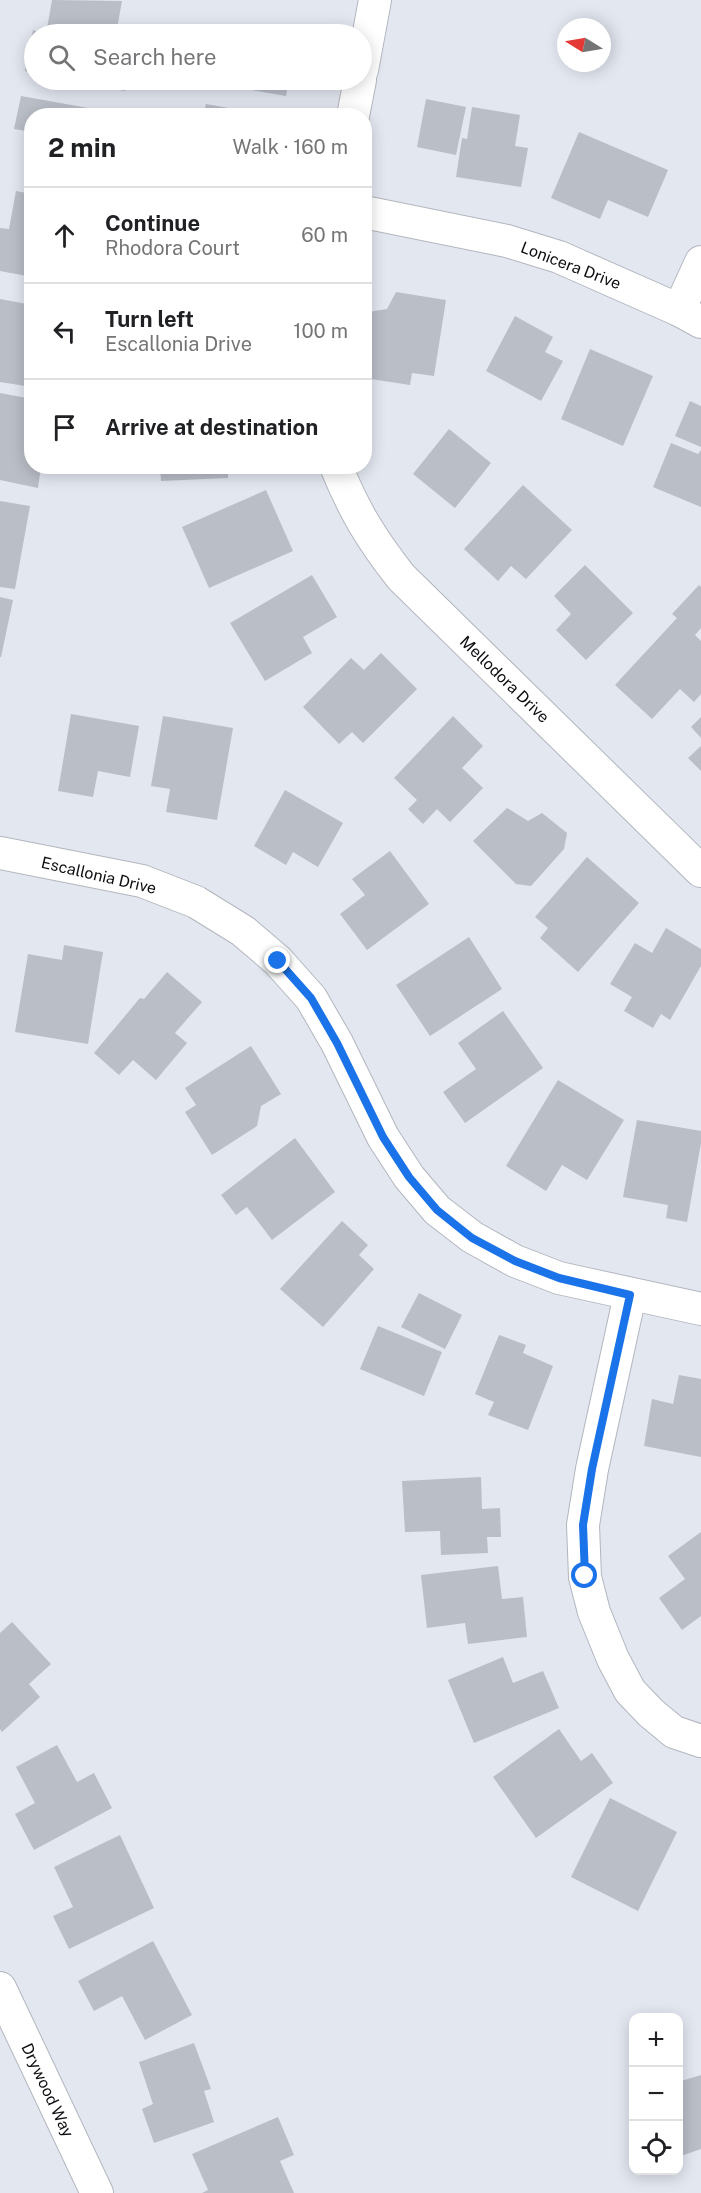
<!DOCTYPE html>
<html lang="en">
<head>
<meta charset="utf-8">
<style>
	body { margin:0; font-family:"Public Sans",sans-serif; background:#f6f6f6; color:#202124 }
	.controls { position:absolute; right:18px; bottom:18px; display:grid; overflow:hidden; border-radius:12px; box-shadow:0 3px 15px #0003 }
	.controls button { width:54px; height:54px; display:grid; place-items:center; padding:0; border:0; border-bottom:2px solid #e0e0e0; background:#fff; color:#202124; font:30px sans-serif }
	.compass { position:absolute; left:557px; top:18px; width:54px; height:54px; border-radius:50%; background:#fff; box-shadow:0 3px 15px #0003; rotate:281deg }
	.stop { position:absolute; width:18px; height:18px; margin:-14px; border:4px solid #1a73e8; border-radius:50%; background:#fff }
	.stop.end { background:#1a73e8; border-color:#fff; box-shadow:0 2px 6px #0008 }
	.list { margin:0; padding:0; list-style:none }
	h2 { display:flex; justify-content:space-between; align-items:center; height:78px; margin:0; padding:0 24px; font-size:26px }
	h2 small { font-size:20px; font-weight:400; color:#757577 }
	.list li { display:grid; grid-template-columns:39px 1fr auto; gap:18px; align-items:center; box-sizing:border-box; height:96px; padding:0 24px; border-top:2px solid #e0e0e0 }
	.list b { display:block; font-size:22px; white-space:nowrap }
	.list p { margin:0; font-size:20px; white-space:nowrap; color:#757577 }
	.list em { font-size:20px; font-style:normal; color:#757577 }
	.icon { flex:none; width:33px; height:33px; fill:none; stroke:currentColor; stroke-width:2; stroke-linecap:round; stroke-linejoin:round }
	.map { position:relative; flex:none; width:701px; height:2193px; overflow:hidden }
	.search { position:absolute; background:#fff; box-shadow:0 3px 15px #0003; left:24px; top:24px; width:348px; height:66px; display:flex; align-items:center; gap:15px; box-sizing:border-box; padding:0 21px; border-radius:33px; color:#757577; font-size:22px }
	.panel { position:absolute; background:#fff; box-shadow:0 3px 15px #0003; left:24px; top:108px; width:348px; height:366px; border-radius:24px }
	.map>svg:first-child { display:block }
	.building { fill:#babec7 }
	.lines { fill:none; stroke-linecap:round; stroke-linejoin:round }
	.street-casing { stroke:#b2b6bf; stroke-width:34 }
	.street { stroke:#fff; stroke-width:32 }
	.route { stroke:#1a73e8; stroke-width:8 }
	.labels { text-anchor:middle; stroke-width:4.5; stroke-linejoin:round; paint-order:stroke }
	.street-label { font-size:16px; fill:#0d0e11; stroke:#fff }
</style>
</head>
<body>
<div class="map">
<svg width="701" height="2193" viewBox="0 0 701 2193">
	<rect width="100%" height="100%" fill="#e3e7f0"/>
	<g class="building">
		<path d="M52,0L122,1L116,34H46Z"/>
		<path d="M234,24L285,33V34H232Z"/>
		<path d="M33,30L41,33L34,34V73L25,71Z"/>
		<path d="M224,80H289L286,96L223,85Z"/>
		<path d="M72,81V80H127L125,91Z"/>
		<path d="M21,96L116,113L115,116H32V132L14,129Z"/>
		<path d="M426,99L466,107L456,155L417,147Z"/>
		<path d="M206,104L261,114V116H203Z"/>
		<path d="M472,107L520,115L515,146L528,148L521,187L456,177L462,138L467,139Z"/>
		<path d="M579,132L668,170L648,217L608,200L600,219L551,198Z"/>
		<path d="M16,191L32,194V277L0,271V228L9,229Z"/>
		<path d="M396,292L446,300L434,376L412,373L410,385L364,378V336L368,312L387,309Z"/>
		<path d="M0,299L32,305V387L0,382Z"/>
		<path d="M515,316L553,337L545,352L563,361L541,401L486,371Z"/>
		<path d="M590,349L653,376L623,446L561,419Z"/>
		<path d="M0,393L32,399V466H41L38,488L0,480Z"/>
		<path d="M690,401L701,406V447L675,436Z"/>
		<path d="M449,429L491,463L455,508L413,474Z"/>
		<path d="M671,443L698,454L701,450V507L653,487Z"/>
		<path d="M160,466H228V478L161,481Z"/>
		<path d="M523,485L572,530L526,579L511,566L498,581L464,549Z"/>
		<path d="M266,490L293,551L209,588L182,527Z"/>
		<path d="M0,501L30,506L15,589L0,587Z"/>
		<path d="M585,565L633,613L586,660L556,630L571,614L554,596Z"/>
		<path d="M312,575L337,617L303,637L312,653L265,681L230,623Z"/>
		<path d="M699,585L701,587V628L695,635L701,641V694L694,702L680,689L652,719L615,685L677,618L672,614Z"/>
		<path d="M0,597L13,600L1,657H0Z"/>
		<path d="M381,653L417,689L363,743L352,732L339,744L303,707L351,658L364,670Z"/>
		<path d="M71,714L139,726L130,777L98,771L93,797L58,791Z"/>
		<path d="M163,716L233,728L217,820L166,812L170,789L151,786Z"/>
		<path d="M453,716L483,746L462,768L483,788L450,822L437,809L423,824L408,809L417,800L394,778Z"/>
		<path d="M701,717V738L691,727Z"/>
		<path d="M701,746V771L688,758Z"/>
		<path d="M285,790L343,823L318,867L293,852L286,865L254,846Z"/>
		<path d="M507,808L528,821L542,813L567,833L564,849L531,886L516,884L473,841Z"/>
		<path d="M390,851L429,904L367,950L340,914L365,895L352,879Z"/>
		<path d="M587,857L639,903L578,972L540,938L548,928L535,917Z"/>
		<path d="M666,928L701,949V966L670,1020L661,1014L653,1028L624,1011L632,997L610,984L635,943L652,953Z"/>
		<path d="M469,937L502,989L430,1036L396,985Z"/>
		<path d="M64,945L103,952L88,1044L15,1032L28,954L62,960Z"/>
		<path d="M167,972L202,1002L175,1033L187,1043L156,1080L133,1060L119,1075L94,1053L140,998L144,999Z"/>
		<path d="M503,1011L543,1068L465,1123L443,1092L476,1069L458,1043Z"/>
		<path d="M251,1046L281,1094L261,1106L257,1126L212,1155L185,1112L196,1105L185,1088Z"/>
		<path d="M558,1080L624,1120L587,1180L562,1165L546,1191L506,1166Z"/>
		<path d="M637,1120L701,1131V1143L687,1222L666,1218L668,1205L623,1197Z"/>
		<path d="M295,1138L335,1192L272,1240L247,1207L236,1215L221,1195Z"/>
		<path d="M342,1221L368,1245L359,1255L374,1269L323,1327L280,1289Z"/>
		<path d="M419,1293L462,1315L445,1349L401,1327Z"/>
		<path d="M378,1326L442,1352L424,1396L360,1369Z"/>
		<path d="M499,1335L526,1345L523,1353L553,1366L528,1430L488,1415L494,1402L475,1394Z"/>
		<path d="M679,1375L701,1379V1457L644,1446L652,1399L673,1404Z"/>
		<path d="M481,1477L482,1509L500,1508L501,1537H487L488,1553L441,1555L440,1531L405,1532L402,1481Z"/>
		<path d="M701,1532V1616L682,1630L659,1598L685,1579L668,1556Z"/>
		<path d="M498,1566L502,1599L523,1597L527,1637L468,1644L465,1623L427,1628L421,1575Z"/>
		<path d="M12,1622L51,1664L29,1684L40,1697L2,1732L0,1729V1633Z"/>
		<path d="M503,1657L513,1683L543,1671L559,1708L474,1743L448,1680Z"/>
		<path d="M559,1729L581,1761L592,1753L613,1783L536,1838L493,1777Z"/>
		<path d="M57,1745L77,1782L94,1773L112,1808L34,1850L15,1814L35,1803L16,1767Z"/>
		<path d="M610,1798L677,1832L638,1911L571,1877Z"/>
		<path d="M120,1835L154,1908L69,1949L53,1916L73,1907L54,1867Z"/>
		<path d="M153,1941L192,2015L145,2040L122,1996L94,2011L78,1981Z"/>
		<path d="M194,2043L211,2089L204,2091L214,2122L154,2143L142,2109L153,2104L139,2062Z"/>
		<path d="M701,2075V2149L678,2157V2082Z"/>
		<path d="M278,2117L294,2155L280,2161L294,2193H202L208,2190L192,2154Z"/>
	</g>
	<g class="lines">
		<g class="street-casing">
			<g id="street">
				<path d="M362,70L375,0"/>
				<path d="M353,116L360,80"/>
				<path d="M364,212L507,241L559,257L679,310L701,322"/>
				<path d="M679,310L701,262"/>
				<path d="M336,466C354,511 372,540 401,577L701,871"/>
				<path d="M0,853L142,881L196,902L243,931L278,961L311,998L337,1043L383,1137L409,1177L437,1210L472,1237L515,1261L559,1278L701,1309"/>
				<path d="M630,1295L592,1469L583,1525L585,1577L594,1612L613,1659L630,1691L651,1713L674,1732L701,1741"/>
				<path d="M0,1988L97,2193"/>
			</g>
		</g>
		<use href="#street" class="street"/>
	</g>
	<g class="lines">
		<path class="route" d="M278,961L311,998L337,1043L383,1137L409,1177L437,1210L472,1238L515,1261L559,1278L630,1295L592,1469L583,1525L585,1576"/>
	</g>
	<g class="labels">
		<g class="street-label">
			<text transform="translate(571 265) rotate(21)" y="6">Lonicera Drive</text>
			<text transform="translate(505 679) rotate(44)" y="6">Mellodora Drive</text>
			<text transform="translate(99 875) rotate(13)" y="6">Escallonia Drive</text>
			<text transform="translate(48 2090) rotate(65)" y="6">Drywood Way</text>
		</g>
	</g>
</svg>
<div class="controls">
<button>+</button>
<button>−</button>
<button><svg class="icon" aria-label="locate" viewBox="0 0 24 24"><circle cx="12" cy="12" r="6"/><path d="M12 2v4M12 18v4M2 12h4M18 12h4"/></svg></button>
</div>
<svg class="compass" viewBox="-18 -18 36 36"><path d="M0-13l5 13h-10z" fill="#e53935"/><path d="M0 13l5-13h-10z" fill="#757577"/></svg>
<div class="stop" style="left:585px;top:1576px"></div>
<div class="stop end" style="left:278px;top:961px"></div>
<div class="search"><svg class="icon" aria-label="search" viewBox="0 0 24 24"><circle cx="10" cy="10" r="6"/><path d="M15 15l6 6"/></svg>Search here</div>
<section class="panel">
<h2>2 min<small>Walk · 160 m</small></h2>
<ul class="list">
<li><svg class="icon" aria-label="ahead" viewBox="0 0 24 24"><path d="M12 20V5M6 11l6-6 6 6"/></svg><div><b>Continue</b><p>Rhodora Court</p></div><em>60 m</em></li>
<li><svg class="icon" aria-label="left" viewBox="0 0 24 24"><path d="M17 20v-9H6M10 6l-5 5 5 5"/></svg><div><b>Turn left</b><p>Escallonia Drive</p></div><em>100 m</em></li>
<li><svg class="icon" aria-label="arrive" viewBox="0 0 24 24"><path d="M6 21V4h12l-3 4 3 4H6"/></svg><div><b>Arrive at destination</b></div></li>
</ul>
</section>
</div>
</body>
</html>
